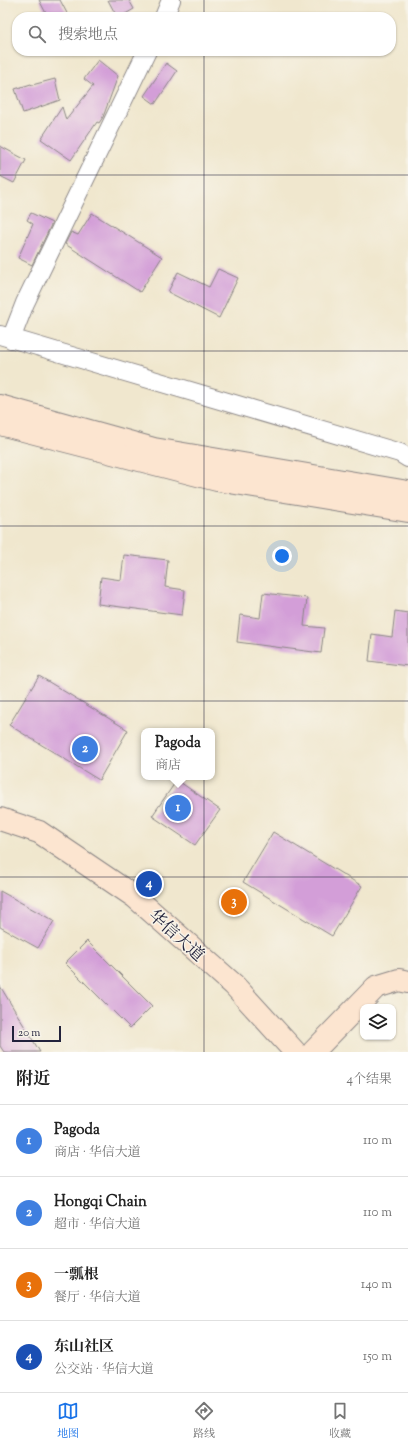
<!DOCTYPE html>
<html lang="zh">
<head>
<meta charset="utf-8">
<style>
	body { margin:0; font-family:"Sorts Mill Goudy","Noto Serif SC",serif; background:#f6f6f6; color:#222 }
	.controls { position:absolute; right:12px; bottom:12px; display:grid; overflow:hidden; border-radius:8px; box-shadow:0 1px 3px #0004 }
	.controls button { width:36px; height:36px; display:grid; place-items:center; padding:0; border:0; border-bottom:1px solid #e0e0e0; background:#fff; color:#222; font:20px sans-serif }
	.scale { position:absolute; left:12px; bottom:10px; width:49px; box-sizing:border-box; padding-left:4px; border:2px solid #22223b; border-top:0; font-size:11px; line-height:14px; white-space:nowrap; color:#22223b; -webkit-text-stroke:3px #f7f3e8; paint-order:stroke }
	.you { position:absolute; left:282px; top:556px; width:14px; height:14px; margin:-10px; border:3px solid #fff; border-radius:50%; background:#1a73e8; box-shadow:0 0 0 6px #1a73e833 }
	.badge { display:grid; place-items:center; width:26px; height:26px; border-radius:50%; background:#1a73e8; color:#fff; font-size:13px; font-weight:700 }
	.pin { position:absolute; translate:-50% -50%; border:2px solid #fff; box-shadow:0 1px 4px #0006 }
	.popup { position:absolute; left:141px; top:728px; width:74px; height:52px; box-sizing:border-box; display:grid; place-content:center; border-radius:8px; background:#fff; filter:drop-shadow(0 1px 3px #0005); font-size:13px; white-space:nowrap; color:#767676 }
	.popup b { font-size:15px; color:#222 }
	.popup::after { content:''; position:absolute; left:50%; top:100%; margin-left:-8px; border:8px solid transparent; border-top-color:#fff }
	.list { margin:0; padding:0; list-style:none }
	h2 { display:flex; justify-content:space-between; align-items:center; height:52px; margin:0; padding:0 16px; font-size:17px }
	h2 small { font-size:13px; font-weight:400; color:#767676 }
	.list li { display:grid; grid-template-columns:26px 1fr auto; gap:12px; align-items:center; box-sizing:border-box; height:72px; padding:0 16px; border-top:1px solid #e0e0e0 }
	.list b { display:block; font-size:15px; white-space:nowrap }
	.list p { margin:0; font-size:13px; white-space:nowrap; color:#767676 }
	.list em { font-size:13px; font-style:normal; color:#767676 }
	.icon { flex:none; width:22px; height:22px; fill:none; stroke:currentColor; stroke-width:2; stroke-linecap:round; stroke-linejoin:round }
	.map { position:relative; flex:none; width:408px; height:1052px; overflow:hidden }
	.search { position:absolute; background:#fff; box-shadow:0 1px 3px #0004; left:12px; right:12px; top:12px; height:44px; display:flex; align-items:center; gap:10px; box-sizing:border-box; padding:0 14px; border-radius:16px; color:#767676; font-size:15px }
	.sheet { height:340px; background:#fff }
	nav { display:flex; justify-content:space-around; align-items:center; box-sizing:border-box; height:56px; border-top:1px solid #e0e0e0; background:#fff; font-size:11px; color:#767676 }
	nav a { display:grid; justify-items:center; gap:2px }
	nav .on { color:#1a73e8 }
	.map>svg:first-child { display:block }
	.building { fill:#d39ed8 }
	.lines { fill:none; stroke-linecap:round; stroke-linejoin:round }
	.street-casing { stroke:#898484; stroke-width:20 }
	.secondary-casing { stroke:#898484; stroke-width:24 }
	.street { stroke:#fff; stroke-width:18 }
	.secondary { stroke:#fce5d0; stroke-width:22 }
	.grid { fill:none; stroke:#22223b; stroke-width:1; stroke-opacity:0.55 }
	.labels { text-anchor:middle; stroke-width:3; stroke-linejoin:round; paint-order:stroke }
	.street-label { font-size:17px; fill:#22223b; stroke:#f7f3e8 }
</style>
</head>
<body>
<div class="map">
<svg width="408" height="1052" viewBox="0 0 408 1052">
	<rect width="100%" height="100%" fill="#f7f3e8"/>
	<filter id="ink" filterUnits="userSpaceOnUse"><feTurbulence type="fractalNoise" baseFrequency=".025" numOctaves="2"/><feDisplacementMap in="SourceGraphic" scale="8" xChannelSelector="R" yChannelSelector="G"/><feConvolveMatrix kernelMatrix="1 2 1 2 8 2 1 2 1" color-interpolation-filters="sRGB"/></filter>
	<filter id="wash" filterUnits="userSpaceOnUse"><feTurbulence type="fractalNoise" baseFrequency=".012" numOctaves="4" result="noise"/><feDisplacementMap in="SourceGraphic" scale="16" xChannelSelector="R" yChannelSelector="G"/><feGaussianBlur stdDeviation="0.9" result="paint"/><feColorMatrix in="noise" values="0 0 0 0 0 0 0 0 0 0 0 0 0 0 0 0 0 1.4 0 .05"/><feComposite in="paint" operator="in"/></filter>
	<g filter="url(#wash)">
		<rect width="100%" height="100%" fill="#f0e7ce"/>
		<g id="blocks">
			<g class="building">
				<path d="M39,0H60L69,17H48Z"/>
				<path d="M108,0H129L134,9L120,17H117Z"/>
				<path d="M98,60L118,76L103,117L99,123L97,122L71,160L41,139L62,107L66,120L93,86L84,79Z"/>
				<path d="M166,63L177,71L155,104L144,96Z"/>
				<path d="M55,79L60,100L23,113L15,89L31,84L32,85Z"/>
				<path d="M0,146L26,160L14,183L0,176Z"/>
				<path d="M31,213L52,223L32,265L18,258L33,224L27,220Z"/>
				<path d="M92,213L162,257L140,292L65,244L71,232L78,235Z"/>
				<path d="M218,269L238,278L219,318L168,292L178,272L209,287Z"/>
				<path d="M124,555L168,560L165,587L185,590L182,615L98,604L101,577L121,580Z"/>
				<path d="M263,593L307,598L304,626L324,628L321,653L237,642L240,615L260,618Z"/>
				<path d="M395,611L408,613V666L369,661L372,634L392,637Z"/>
				<path d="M39,676L128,730L99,780L9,725Z"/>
				<path d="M177,780L220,810L195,845L152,816Z"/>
				<path d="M273,832L362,886L332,936L243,882Z"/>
				<path d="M0,891L54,921L38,948L0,927Z"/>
				<path d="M87,941L152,1006L130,1028L65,963Z"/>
				<path d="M0,986L40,1052H4L0,1046Z"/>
			</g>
		</g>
	</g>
	<g filter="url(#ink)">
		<use href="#blocks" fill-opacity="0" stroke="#898484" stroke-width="1"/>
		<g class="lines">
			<g class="street-casing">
				<g id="street">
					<path d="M164,17L171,0"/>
					<path d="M0,335L400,453L408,458"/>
					<path d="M11,339L25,303L147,51"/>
				</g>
			</g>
			<g class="secondary-casing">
				<g id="secondary">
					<path d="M0,406L154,449L408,492"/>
					<path d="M0,424L217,480L408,511"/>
					<path d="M0,819L39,832L135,897L234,985L295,1052"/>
					<path d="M313,1052L376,987L399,980L408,982"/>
				</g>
			</g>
			<use href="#street" class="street"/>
			<use href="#secondary" class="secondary"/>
		</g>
	</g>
	<path class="grid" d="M204,0V17M204,51V1052M0,175H408M0,351H408M0,526H408M0,701H408M0,877H408"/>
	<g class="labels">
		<g class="street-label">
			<text transform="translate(177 935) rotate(42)" y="6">华信大道</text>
		</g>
	</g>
</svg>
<div class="controls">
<button><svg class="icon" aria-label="layers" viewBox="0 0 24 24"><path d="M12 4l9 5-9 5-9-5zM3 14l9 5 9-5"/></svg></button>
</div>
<div class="scale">20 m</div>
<div class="you"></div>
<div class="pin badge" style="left:178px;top:808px;background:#3f7fe0">1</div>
<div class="popup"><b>Pagoda</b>商店</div>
<div class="pin badge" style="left:85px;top:749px;background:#3f7fe0">2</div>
<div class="pin badge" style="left:234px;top:902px;background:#e8710a">3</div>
<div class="pin badge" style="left:149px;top:884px;background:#1a4fb4">4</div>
<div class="search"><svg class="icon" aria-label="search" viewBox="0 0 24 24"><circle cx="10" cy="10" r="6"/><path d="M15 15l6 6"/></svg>搜索地点</div>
</div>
<section class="sheet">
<h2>附近<small>4个结果</small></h2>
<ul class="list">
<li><span class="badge" style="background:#3f7fe0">1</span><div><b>Pagoda</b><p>商店 · 华信大道</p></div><em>110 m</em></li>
<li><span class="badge" style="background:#3f7fe0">2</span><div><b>Hongqi Chain</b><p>超市 · 华信大道</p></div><em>110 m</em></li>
<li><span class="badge" style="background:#e8710a">3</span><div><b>一瓢根</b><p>餐厅 · 华信大道</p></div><em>140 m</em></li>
<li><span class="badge" style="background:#1a4fb4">4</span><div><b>东山社区</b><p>公交站 · 华信大道</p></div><em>150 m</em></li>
</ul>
</section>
<nav>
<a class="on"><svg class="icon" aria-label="map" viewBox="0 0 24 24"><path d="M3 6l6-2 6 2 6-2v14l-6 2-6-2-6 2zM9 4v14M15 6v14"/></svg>地图</a>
<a><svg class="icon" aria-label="directions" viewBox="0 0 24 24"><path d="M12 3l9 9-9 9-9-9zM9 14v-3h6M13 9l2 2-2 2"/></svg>路线</a>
<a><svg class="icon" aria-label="saved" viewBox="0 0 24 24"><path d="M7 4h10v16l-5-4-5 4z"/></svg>收藏</a>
</nav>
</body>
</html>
